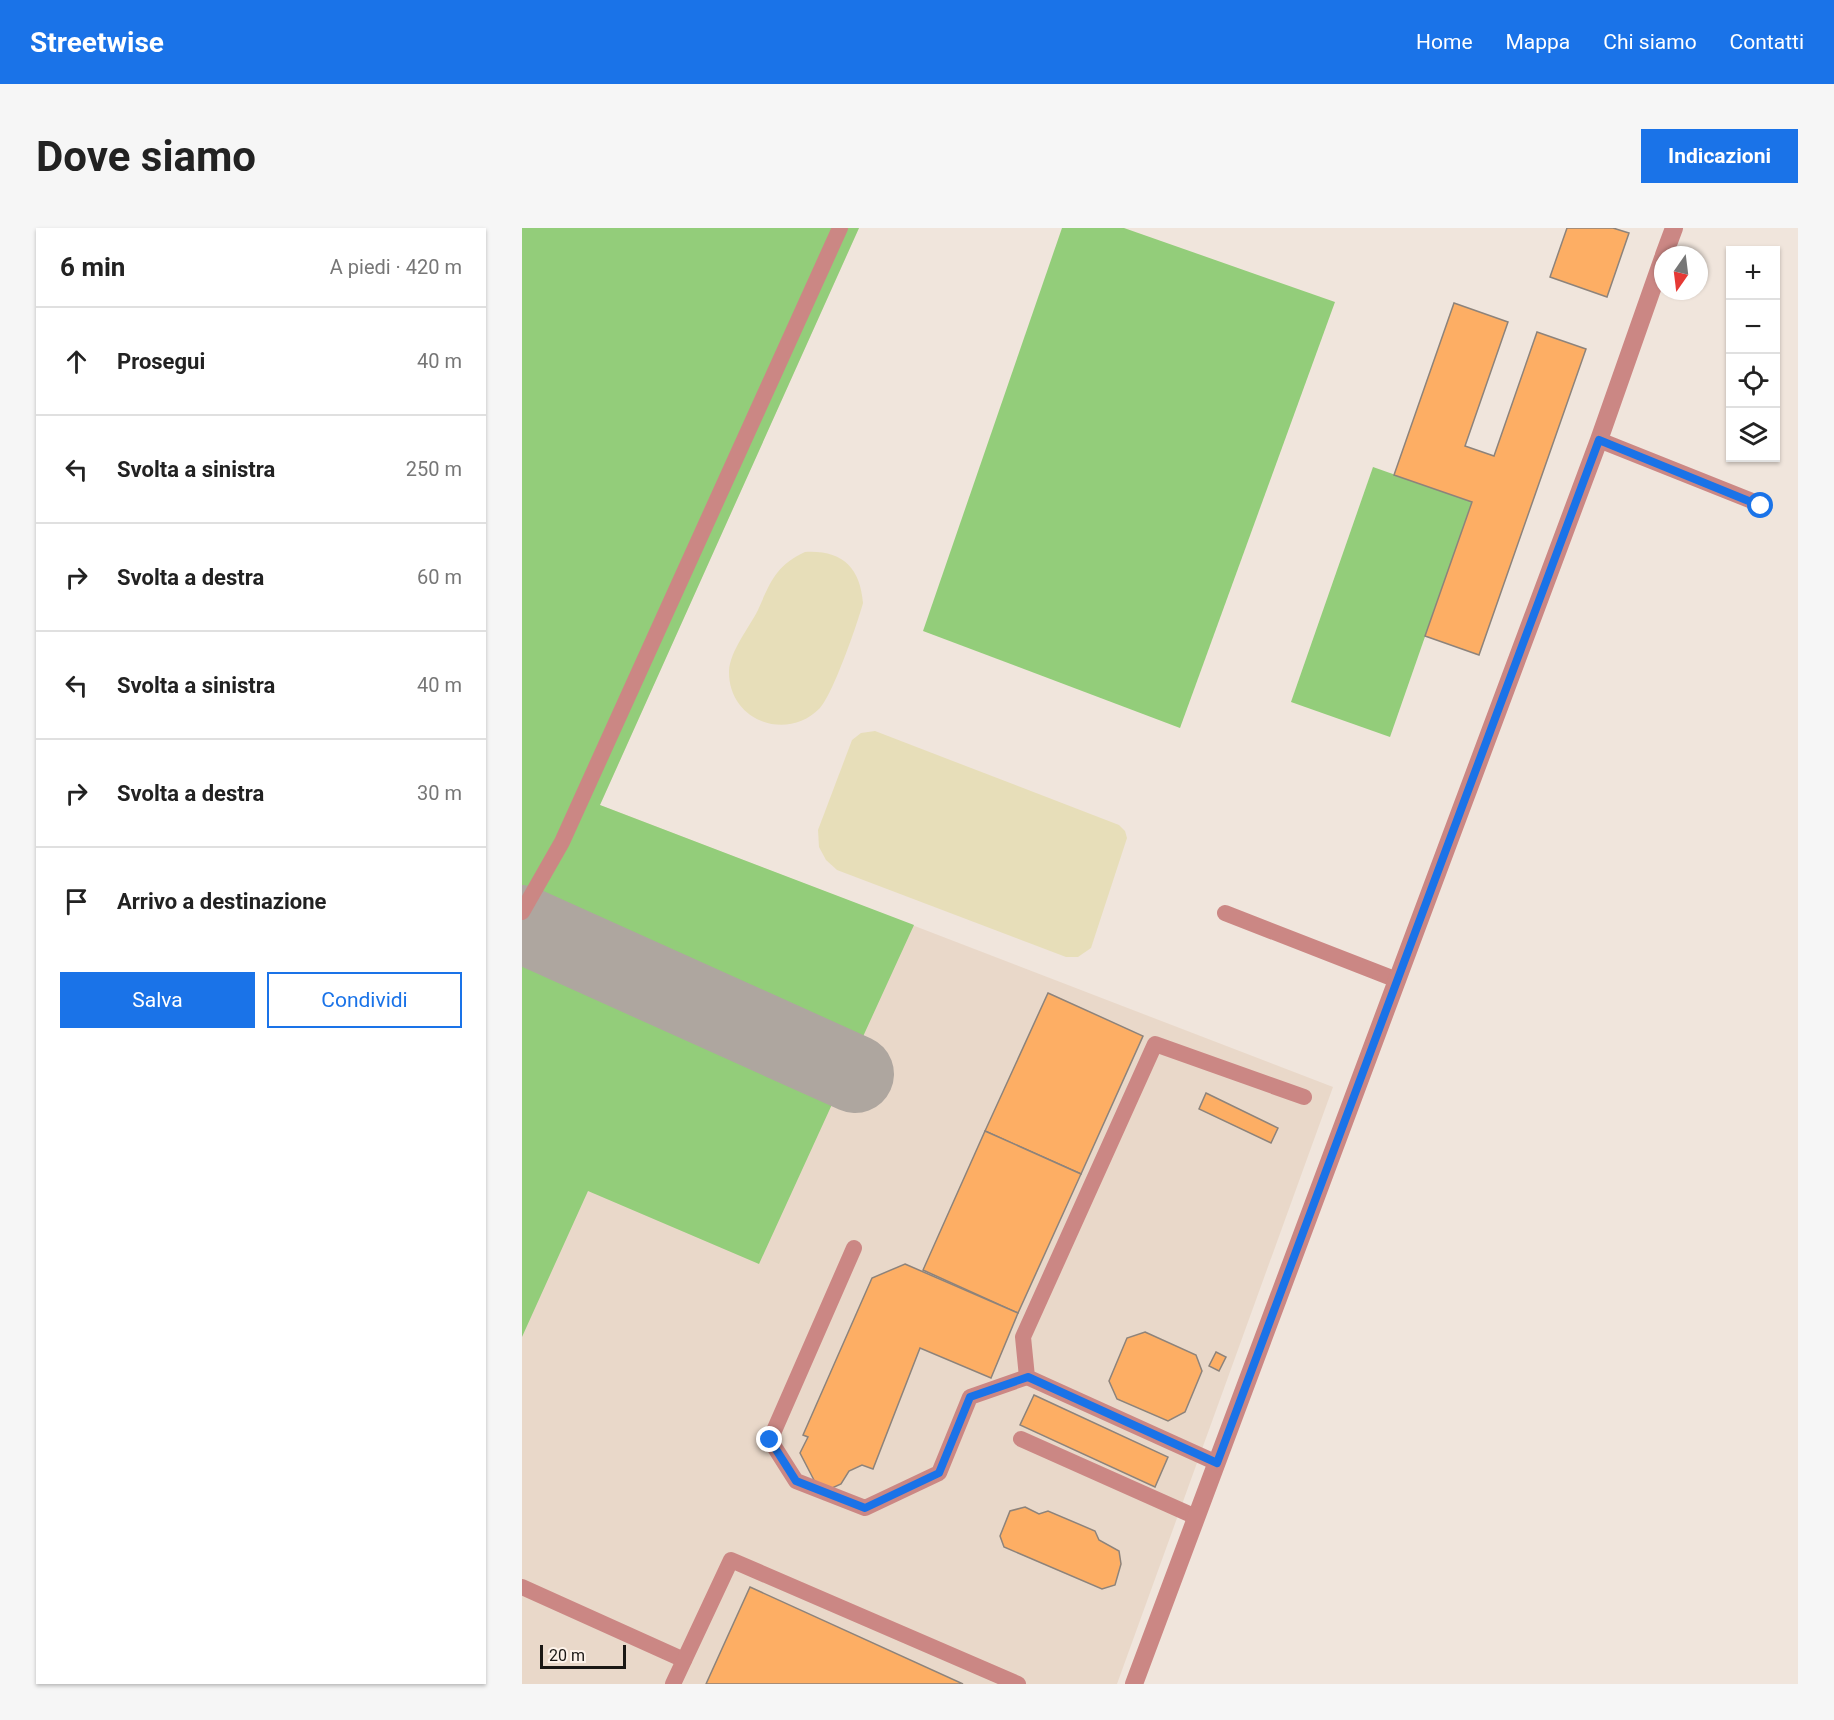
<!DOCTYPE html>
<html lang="it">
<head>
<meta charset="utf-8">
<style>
	body { margin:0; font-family:Roboto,sans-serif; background:#f6f6f6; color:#222 }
	.controls { position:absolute; right:18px; top:18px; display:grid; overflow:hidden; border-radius:0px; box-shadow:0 2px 4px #0004 }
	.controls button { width:54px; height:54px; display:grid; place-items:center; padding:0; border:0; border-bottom:2px solid #e0e0e0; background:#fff; color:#222; font:30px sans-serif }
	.compass { position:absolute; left:1132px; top:18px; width:54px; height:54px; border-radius:50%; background:#fff; box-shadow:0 2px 4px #0004; rotate:194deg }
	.scale { position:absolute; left:18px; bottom:15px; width:86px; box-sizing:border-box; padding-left:6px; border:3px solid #1a1714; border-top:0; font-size:16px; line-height:21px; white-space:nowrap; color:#1a1714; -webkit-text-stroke:4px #fdf2e9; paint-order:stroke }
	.stop { position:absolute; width:18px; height:18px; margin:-14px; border:4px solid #1a73e8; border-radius:50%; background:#fff }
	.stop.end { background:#1a73e8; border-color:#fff; box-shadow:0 2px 6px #0008 }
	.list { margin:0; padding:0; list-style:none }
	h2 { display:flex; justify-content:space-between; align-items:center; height:78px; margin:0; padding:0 24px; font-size:26px }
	h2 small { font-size:20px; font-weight:400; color:#767676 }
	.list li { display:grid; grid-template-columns:39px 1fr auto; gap:18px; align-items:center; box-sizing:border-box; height:108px; padding:0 24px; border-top:2px solid #e0e0e0 }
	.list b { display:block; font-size:22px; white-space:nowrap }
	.list em { font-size:20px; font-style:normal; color:#767676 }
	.actions { display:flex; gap:12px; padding:18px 24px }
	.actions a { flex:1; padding:14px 0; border:2px solid #1a73e8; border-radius:0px; text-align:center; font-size:21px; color:#1a73e8 }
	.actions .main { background:#1a73e8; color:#fff }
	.icon { flex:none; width:33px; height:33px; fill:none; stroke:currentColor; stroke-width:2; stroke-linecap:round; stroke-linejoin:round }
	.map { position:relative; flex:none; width:1276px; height:1456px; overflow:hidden; border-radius:0px }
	header { display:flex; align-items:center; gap:36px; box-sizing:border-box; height:84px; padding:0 30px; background:#1a73e8; color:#fff }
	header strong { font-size:28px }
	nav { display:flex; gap:33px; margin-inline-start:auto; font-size:21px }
	.intro { display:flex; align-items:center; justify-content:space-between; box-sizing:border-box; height:144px; padding:0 36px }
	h1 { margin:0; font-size:42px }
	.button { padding:15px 27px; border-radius:0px; background:#1a73e8; color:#fff; font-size:21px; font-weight:700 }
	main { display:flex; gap:36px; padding:0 36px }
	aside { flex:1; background:#fff; border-radius:0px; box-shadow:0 2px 4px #0004 }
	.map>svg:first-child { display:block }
	.built { fill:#e9d8c9 }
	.green { fill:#93cd7a }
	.sand { fill:#e7deb9 }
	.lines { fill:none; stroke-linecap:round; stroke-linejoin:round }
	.taxiway { stroke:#aea69f; stroke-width:78 }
	.building { fill:#fdae64; stroke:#8d837b; stroke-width:1.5 }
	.lane { stroke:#cb8784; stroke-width:16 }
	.street { stroke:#cb8784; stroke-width:18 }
	.route { stroke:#1a73e8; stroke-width:8 }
</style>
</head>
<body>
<header>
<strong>Streetwise</strong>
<nav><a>Home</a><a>Mappa</a><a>Chi siamo</a><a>Contatti</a></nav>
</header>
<div class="intro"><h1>Dove siamo</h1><a class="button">Indicazioni</a></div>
<main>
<aside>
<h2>6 min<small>A piedi · 420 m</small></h2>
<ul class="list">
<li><svg class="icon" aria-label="ahead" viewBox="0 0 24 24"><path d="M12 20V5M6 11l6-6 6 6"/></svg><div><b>Prosegui</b></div><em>40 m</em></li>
<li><svg class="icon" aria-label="left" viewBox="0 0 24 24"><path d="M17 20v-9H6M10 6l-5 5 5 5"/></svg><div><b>Svolta a sinistra</b></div><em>250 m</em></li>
<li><svg class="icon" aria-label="right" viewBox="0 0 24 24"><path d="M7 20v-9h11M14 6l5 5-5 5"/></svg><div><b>Svolta a destra</b></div><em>60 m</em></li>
<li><svg class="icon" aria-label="left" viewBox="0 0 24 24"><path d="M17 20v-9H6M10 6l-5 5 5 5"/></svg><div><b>Svolta a sinistra</b></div><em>40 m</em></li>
<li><svg class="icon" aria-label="right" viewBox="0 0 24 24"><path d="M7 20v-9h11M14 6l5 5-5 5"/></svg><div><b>Svolta a destra</b></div><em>30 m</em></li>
<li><svg class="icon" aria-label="arrive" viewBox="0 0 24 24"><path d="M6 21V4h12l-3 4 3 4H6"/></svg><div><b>Arrivo a destinazione</b></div></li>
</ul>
<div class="actions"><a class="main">Salva</a><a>Condividi</a></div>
</aside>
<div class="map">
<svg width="1276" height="1456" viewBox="0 0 1276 1456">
	<rect width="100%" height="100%" fill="#f0e5dc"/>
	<path class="built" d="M0,0H337L78,577L811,859L595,1456H0Z"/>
	<g class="green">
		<path d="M0,0H337L78,577L392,697L237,1036L66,963L0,1109Z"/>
		<path d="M540,0H602L813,74L658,500L401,403Z"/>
		<path d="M851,239L950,274L868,509L769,474Z"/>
	</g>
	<g class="sand">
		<path d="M283,324C320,322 338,339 341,375C335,397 311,466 298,480C264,515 206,492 207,443C208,423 227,400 236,382C248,355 254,337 283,324Z"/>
		<path d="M353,503L597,597L603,603L605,610L569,720L556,729H544L315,642L304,632L297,619L296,602L330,512L339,505Z"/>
	</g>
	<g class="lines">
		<path class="taxiway" d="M0,696L333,846"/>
	</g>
	<g class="building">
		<path d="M1045,0H1091L1107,5L1085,69L1028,49Z"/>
		<path d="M932,75L986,94L943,218L972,228L1015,104L1064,121L957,427L903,408L950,274L872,247Z"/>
		<path d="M526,765L621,808L559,946L463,903Z"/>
		<path d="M684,865L756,900L749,915L677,881Z"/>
		<path d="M463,903L559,946L496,1085L401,1042Z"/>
		<path d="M383,1036L496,1085L469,1150L398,1120L351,1241L340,1237L327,1243L319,1256L308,1261L294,1256L278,1225L286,1209L281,1207L350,1050Z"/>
		<path d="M623,1104L674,1127L680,1143L663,1184L646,1193L595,1171L587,1153L605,1110Z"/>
		<path d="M694,1124L704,1129L697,1143L687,1138Z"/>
		<path d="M512,1167L646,1229L633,1259L498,1197Z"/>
		<path d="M503,1279L517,1286L526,1283L573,1303L577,1312L597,1323L599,1336L593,1357L580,1361L482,1319L478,1308L488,1283Z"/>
		<path d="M228,1359L441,1456H184Z"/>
	</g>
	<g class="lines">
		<g class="lane">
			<path d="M1077,212L1240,277"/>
			<path d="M0,684L40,614L318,0"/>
			<path d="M703,685L875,752"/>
			<path d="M332,1020L248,1212L274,1253L343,1280L417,1245L448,1169L505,1149"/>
			<path d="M499,1211L674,1289"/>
			<path d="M695,1235L505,1149L501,1109L633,816L782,869"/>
			<path d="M0,1359L162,1432"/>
			<path d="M151,1456L209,1332L496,1456"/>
		</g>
		<g class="street">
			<path d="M1142,27L1152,0"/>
			<path d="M612,1456L1077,212L1141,30"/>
		</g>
	</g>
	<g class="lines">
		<path class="route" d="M248,1212L274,1253L343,1280L417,1245L448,1169L506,1149L695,1235L1077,212L1239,278"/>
	</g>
</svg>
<div class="controls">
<button>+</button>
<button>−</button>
<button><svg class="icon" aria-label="locate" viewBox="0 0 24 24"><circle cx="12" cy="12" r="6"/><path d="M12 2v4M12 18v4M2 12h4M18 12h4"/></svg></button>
<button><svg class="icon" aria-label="layers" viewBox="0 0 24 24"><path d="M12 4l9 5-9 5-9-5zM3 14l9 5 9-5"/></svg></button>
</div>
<svg class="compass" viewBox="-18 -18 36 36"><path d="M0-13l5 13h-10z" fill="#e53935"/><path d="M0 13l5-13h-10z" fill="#767676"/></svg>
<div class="scale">20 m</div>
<div class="stop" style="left:1239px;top:278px"></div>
<div class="stop end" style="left:248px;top:1212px"></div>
</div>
</main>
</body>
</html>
